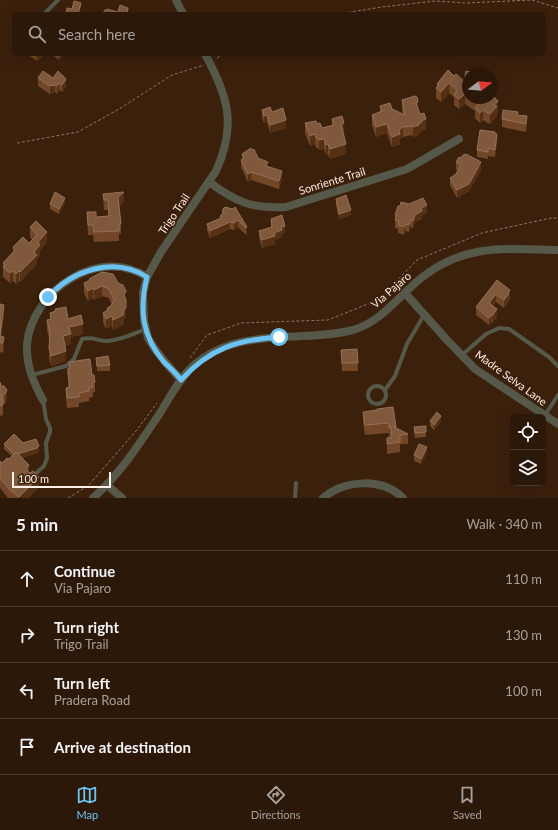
<!DOCTYPE html>
<html lang="en">
<head>
<meta charset="utf-8">
<style>
	body { margin:0; font-family:Lato,sans-serif; background:#342112; color:#f1f3f6 }
	.controls { position:absolute; right:12px; bottom:12px; display:grid; overflow:hidden; border-radius:6px; box-shadow:0 4px 16px #0002 }
	.controls button { width:36px; height:36px; display:grid; place-items:center; padding:0; border:0; border-bottom:1px solid #48372a; background:#2c1809; color:#f1f3f6; font:20px sans-serif }
	.compass { position:absolute; left:462px; top:68px; width:36px; height:36px; border-radius:50%; background:#2c1809; box-shadow:0 4px 16px #0002; rotate:74deg }
	.scale { position:absolute; left:12px; bottom:10px; width:99px; box-sizing:border-box; padding-left:4px; border:2px solid #ffefe6; border-top:0; font-size:11px; line-height:14px; white-space:nowrap; color:#ffefe6; -webkit-text-stroke:3px #3b200c; paint-order:stroke }
	.stop { position:absolute; width:12px; height:12px; margin:-9px; border:3px solid #6cc3f2; border-radius:50%; background:#fff }
	.stop.end { background:#6cc3f2; border-color:#fff; box-shadow:0 1px 4px #0008 }
	.list { margin:0; padding:0; list-style:none }
	h2 { display:flex; justify-content:space-between; align-items:center; height:52px; margin:0; padding:0 16px; font-size:17px }
	h2 small { font-size:13px; font-weight:400; color:#a6a09c }
	.list li { display:grid; grid-template-columns:26px 1fr auto; gap:12px; align-items:center; box-sizing:border-box; height:56px; padding:0 16px; border-top:1px solid #48372a }
	.list b { display:block; font-size:15px; white-space:nowrap }
	.list p { margin:0; font-size:13px; white-space:nowrap; color:#a6a09c }
	.list em { font-size:13px; font-style:normal; color:#a6a09c }
	.icon { flex:none; width:22px; height:22px; fill:none; stroke:currentColor; stroke-width:2; stroke-linecap:round; stroke-linejoin:round }
	.map { position:relative; flex:none; width:558px; height:498px; overflow:hidden }
	.search { position:absolute; background:#2c1809; box-shadow:0 4px 16px #0002; left:12px; right:12px; top:12px; height:44px; display:flex; align-items:center; gap:10px; box-sizing:border-box; padding:0 14px; border-radius:6px; color:#a6a09c; font-size:15px }
	.sheet { height:276px; background:#2c1809 }
	nav { display:flex; justify-content:space-around; align-items:center; box-sizing:border-box; height:56px; border-top:1px solid #48372a; background:#2c1809; font-size:11px; color:#a6a09c }
	nav a { display:grid; justify-items:center; gap:2px }
	nav .on { color:#6cc3f2 }
	.map>svg:first-child { display:block }
	.lines { fill:none; stroke-linecap:round; stroke-linejoin:round }
	.path { stroke:#8c7566; stroke-width:1; stroke-dasharray:3 2; stroke-linecap:butt }
	.lane { stroke:#565849; stroke-width:4 }
	.street { stroke:#565849; stroke-width:8 }
	.wall { fill:#714728 }
	.shaded-wall { fill:#553014 }
	.building { fill:#80593d; stroke:#947057 }
	.route { stroke:#6cc3f2; stroke-width:5 }
	.labels { text-anchor:middle; stroke-width:3.5; stroke-linejoin:round; paint-order:stroke }
	.street-label { font-size:11px; fill:#ffefe6; stroke:#3b200c }
</style>
</head>
<body>
<div class="map">
<svg width="558" height="498" viewBox="0 0 558 498">
	<rect width="100%" height="100%" fill="#3b200c"/>
	<g class="lines">
		<g class="path">
			<path d="M248,14H252"/>
			<path d="M338,14L382,7L435,1L466,3L532,0L558,8"/>
			<path d="M217,58L223,54"/>
			<path d="M17,143L78,132L119,109L172,75L204,65"/>
			<path d="M190,358L207,335L241,323L328,320L378,300L417,260L482,233L551,218H558"/>
			<path d="M68,498L88,486L136,431L157,403"/>
		</g>
		<g class="lane">
			<path d="M44,14L58,0"/>
			<path d="M462,355L486,334L499,328L509,329L549,357L558,366"/>
			<path d="M32,375L66,366L74,359L82,339C95,336 98,342 108,341C121,340 133,334 146,329"/>
			<circle cx="377" cy="395" r="9"/>
			<path d="M385,390L395,376L407,344L424,315"/>
			<path d="M545,415L558,395"/>
			<path d="M32,477L44,466L47,458L46,443L50,432V428L46,419L43,400"/>
			<path d="M295,498L296,483"/>
		</g>
		<g class="street">
			<path d="M176,0L183,14"/>
			<path d="M209,182C236,202 252,209 286,207L407,169L459,139"/>
			<path d="M405,293L447,340L475,369L558,424"/>
			<path d="M181,380L165,362L155,349L148,338L144,321L143,292L147,277L161,252L216,171C237,125 228,96 205,54"/>
			<path d="M43,400C33,382 26,365 27,344C32,291 99,245 147,277"/>
			<path d="M107,485L122,498"/>
			<path d="M93,498C120,474 140,443 160,413C170,397 179,379 193,366C240,325 298,344 353,330C381,322 398,297 420,279C464,243 505,249 558,250"/>
			<path d="M323,498C344,480 382,477 403,498"/>
		</g>
	</g>
	<g class="wall">
		<path d="M27,54H44L40,59L37,61Z"/>
		<path d="M51,54H64L59,60Z"/>
		<path d="M43,71L66,87L62,92L59,90L57,94L55,92L50,94L38,86V78Z"/>
		<path d="M468,74V98H491L498,111L497,113V116L490,124L483,120L480,123L475,118V111L465,104L459,109L454,105V97L449,93L441,102L436,98V88L437,87V84L454,76L464,81Z"/>
		<path d="M402,100L418,110L426,129L422,131V132L419,133V135L413,137L412,135L403,137L400,139V144L392,147L387,133L376,137L372,125V115L380,112V106L392,109L403,114L402,110Z"/>
		<path d="M262,110L272,112L286,128L270,133L267,122L264,123L262,117Z"/>
		<path d="M518,115L527,124L526,132L502,127V119Z"/>
		<path d="M332,119L344,133H343L346,154L330,159L328,154L326,155L324,149L319,150L318,148H316L315,144L310,146L305,133V123L317,124L322,128L332,125Z"/>
		<path d="M495,134L497,142L495,157L488,156V159L477,157V150Z"/>
		<path d="M242,154L258,158L282,179L279,189L251,180L248,182L241,167V160L242,159Z"/>
		<path d="M456,162L481,170L469,191L457,198L450,185V178L456,174L458,171L456,170Z"/>
		<path d="M103,194L124,202L119,206L121,224V234H119V241L94,242L93,235H88L87,212L96,217L108,216V210H104Z"/>
		<path d="M336,199L351,215L339,219L336,204Z"/>
		<path d="M65,203L59,214L50,209V204Z"/>
		<path d="M223,209L247,227V234L246,235L238,227L234,230L230,229L210,238L207,230V224L220,218V216L222,215Z"/>
		<path d="M427,213L422,215V219L415,222L413,228L410,227L409,232L405,231L404,235L398,233V229L395,228V215Z"/>
		<path d="M271,219L285,233L282,234V237L275,240V244L262,248L259,238V231L271,227Z"/>
		<path d="M30,227L47,242L40,250V255L37,258V264L20,282L19,281L16,284L13,281L10,283L3,277V263L13,252V247L29,243L32,240L30,237Z"/>
		<path d="M102,272L126,298V318L124,319L123,325L113,330L112,326L106,329L103,322V313L107,310V308L111,306L112,305L109,298L102,296L94,300L93,298L88,301L84,293V283L89,281V279Z"/>
		<path d="M497,280L510,297L509,301L504,308L496,302L493,306L497,317L492,323L491,322L489,325L476,315V307Z"/>
		<path d="M0,304L4,314L1,337L4,347L3,353L0,352Z"/>
		<path d="M55,309L68,319L83,334L71,337V344L65,346L66,361L51,366L49,358L50,342L47,330V320L50,319V313L55,311Z"/>
		<path d="M357,349L358,371H342L341,350Z"/>
		<path d="M96,358L110,365V371H97Z"/>
		<path d="M69,362L92,375L95,382V392H93V397L89,398V401L79,403V407L67,408L66,398V388H68V368H69Z"/>
		<path d="M0,382L1,386H4L7,399L5,404H3V415L0,416Z"/>
		<path d="M393,407L396,428L408,434V444H400V452L387,454V438H389V433L365,435L363,422V412Z"/>
		<path d="M430,421H441L434,430L430,426Z"/>
		<path d="M426,426V437L415,438L414,427Z"/>
		<path d="M23,443L39,451L37,453L22,458L29,472L39,487L28,498H8L0,488V462L2,463L9,459L12,456L4,449V444Z"/>
		<path d="M427,452L421,464L414,461V455Z"/>
	</g>
	<g class="shaded-wall">
		<path d="M81,3V8L79,14H78Z"/>
		<path d="M37,54H44L40,59L37,61Z"/>
		<path d="M59,54H64L59,60Z"/>
		<path d="M66,79V87L62,92V85Z"/>
		<path d="M59,83V90L57,94V86Z"/>
		<path d="M449,83V93L441,102V92Z"/>
		<path d="M55,85V92L50,94V86Z"/>
		<path d="M465,94V104L459,109V99Z"/>
		<path d="M498,101V111L497,113V116L490,124V114L494,106Z"/>
		<path d="M418,102V112L416,103Z"/>
		<path d="M483,110V120L480,123V113Z"/>
		<path d="M267,115V122L264,123V116Z"/>
		<path d="M527,116V124L526,132V124Z"/>
		<path d="M426,119V129L422,131V132L419,133V135L413,137V127L421,121Z"/>
		<path d="M286,120V128L270,133V125Z"/>
		<path d="M344,123V133L341,134V124Z"/>
		<path d="M387,124V133L376,137V127Z"/>
		<path d="M403,127V137L400,139V144L392,147V137Z"/>
		<path d="M315,134V144L310,146V136Z"/>
		<path d="M497,134V142L495,157V150Z"/>
		<path d="M324,139V149L319,150V140Z"/>
		<path d="M328,144V154L326,155V145Z"/>
		<path d="M346,144V154L330,159V149Z"/>
		<path d="M481,162V170L469,191L457,198V190Z"/>
		<path d="M282,171V179L279,189V181Z"/>
		<path d="M251,172V180L248,182V174Z"/>
		<path d="M124,192V202L118,207V197Z"/>
		<path d="M65,198V203L59,214V209Z"/>
		<path d="M427,205V213L422,215V219L415,222L413,228V221L415,215L421,208Z"/>
		<path d="M351,210V215L339,219V214Z"/>
		<path d="M238,220V227L234,230V223Z"/>
		<path d="M410,220V227L409,232V225Z"/>
		<path d="M230,222V229L210,238V231Z"/>
		<path d="M405,224V231L404,235V227Z"/>
		<path d="M285,226V233L282,234V237L275,240V244L262,248V240L281,227Z"/>
		<path d="M247,227V234L246,235V228Z"/>
		<path d="M47,232V242L40,250V255L37,258V264L20,282V272L34,252L38,242Z"/>
		<path d="M13,271V281L10,283V273Z"/>
		<path d="M19,271V281L16,284V274Z"/>
		<path d="M102,286V296L94,300V290Z"/>
		<path d="M93,288V298L88,301V291Z"/>
		<path d="M510,290L509,301L504,308V300L508,293Z"/>
		<path d="M496,294V302L489,310V303Z"/>
		<path d="M126,300V318L124,319L123,325L113,330V320Z"/>
		<path d="M4,305V314L0,343V336Z"/>
		<path d="M497,309V317L492,323V316Z"/>
		<path d="M491,315V322L489,325V318Z"/>
		<path d="M112,316V326L106,329V319Z"/>
		<path d="M83,324V334L71,337V344L63,346V336L69,327Z"/>
		<path d="M4,337V347L3,353V343Z"/>
		<path d="M66,351V361L51,366V356Z"/>
		<path d="M7,390V399L5,404V394Z"/>
		<path d="M441,416V421L434,430V425Z"/>
		<path d="M39,446V451L37,453L16,460V455Z"/>
		<path d="M427,447V452L421,464V459Z"/>
		<path d="M29,465V475L27,468Z"/>
		<path d="M39,477V487L28,498H19V497Z"/>
	</g>
	<g class="building">
		<path d="M74,1L81,3L78,14H69L66,13L67,8L72,9Z"/>
		<path d="M120,5L128,8L127,14H104V11L107,9L118,12Z"/>
		<path d="M448,70L454,76L456,74L464,81L466,71L476,73V74H468V96L465,94L459,99L454,95L457,90L449,83L441,92L436,88L439,85L437,84Z"/>
		<path d="M43,71L53,78L58,71L66,79L62,85L59,83L57,86L55,85L50,86L38,78Z"/>
		<path d="M415,96L417,97L418,102L416,103L420,114L424,113L426,119L421,121L422,122L418,124L419,125L413,127L412,126L403,127L399,130L400,134L392,137L387,124L376,127L372,115L382,111L380,106L390,103L392,109L405,115L402,100Z"/>
		<path d="M493,96L498,101L494,106H497L490,114L483,110L480,113L475,108L478,104L470,98H491Z"/>
		<path d="M270,107L272,112L283,108L286,120L270,125L267,115L264,116L262,110Z"/>
		<path d="M503,110L518,112L517,115L527,116L526,124L502,119Z"/>
		<path d="M342,116L344,123L341,124L346,144L330,149L328,144L326,145L324,139L319,140L318,138H316L315,134L310,136L305,123L316,121L317,124L320,123L322,128L334,125L332,119Z"/>
		<path d="M480,130L495,132V134H497L495,150L488,148V152L477,150Z"/>
		<path d="M251,148L252,150L254,149L258,158L268,162L266,166L282,171L279,181L251,172L248,174L241,160L244,158L242,154Z"/>
		<path d="M466,154L481,162L469,184L457,190L450,178L456,174L461,165L456,162L459,157L461,158L463,155Z"/>
		<path d="M55,192L65,198L59,209L50,204Z"/>
		<path d="M124,192L118,197L121,224L119,225V231L94,232L93,225H88L87,212H96V217L109,216L108,200H104L103,194Z"/>
		<path d="M346,195L351,210L339,214L336,199Z"/>
		<path d="M423,198L427,205L421,208L422,211L415,215L413,221L410,220L409,225L405,224L404,227L398,225L399,221L395,220L397,215H395L398,206H400L401,202L409,204Z"/>
		<path d="M225,207L233,209L235,207L247,227L246,228L238,220L234,223L230,222L210,231L207,224L221,218L220,216L222,215L223,209Z"/>
		<path d="M282,215L285,226L281,227L282,230L274,233L275,236L262,240L259,231L272,227L271,219Z"/>
		<path d="M36,221L47,232L38,242L40,245L34,252L37,255L20,272L19,271L16,274L13,271L10,273L3,267L5,265L3,263L15,250L13,247L23,237L29,243L37,235L30,227Z"/>
		<path d="M102,272L113,274L118,283L123,285L126,291L124,295L126,300V308L124,309L123,315L113,320L112,316L106,319L103,313L108,310L107,308L111,306L114,299L109,289L102,286L94,290L93,288L88,291L84,283L90,280L89,279Z"/>
		<path d="M497,280L510,290L508,293L509,294L504,300L496,294L489,303L497,309L492,316L491,315L489,318L476,307Z"/>
		<path d="M0,304L4,305L0,336L4,337L3,343H0Z"/>
		<path d="M66,307L68,319L81,315L83,324L69,327L71,334L63,336L66,351L51,356L49,348L50,333L47,320L51,319L50,313L56,311L55,309Z"/>
		<path d="M357,349L358,363H342L341,350Z"/>
		<path d="M108,356L110,365L97,366L96,358Z"/>
		<path d="M90,359L92,375H94L95,382L92,383L93,387L89,388V391L79,393V397L67,398L66,388L70,387L68,374V368H70L69,362Z"/>
		<path d="M0,382L1,386H4L7,390L5,394H2L3,405L0,406Z"/>
		<path d="M393,407L396,427H394L408,434L400,435V442L387,444V438L392,437L391,427L389,428V423L365,425L363,412L377,410V409Z"/>
		<path d="M437,412L441,416L434,425L430,421Z"/>
		<path d="M426,426V432L415,433L414,427Z"/>
		<path d="M14,434L23,443L36,439L39,446L37,448L18,454L16,452L14,454L4,444Z"/>
		<path d="M419,444L427,447L421,459L414,455Z"/>
		<path d="M16,452L29,465L27,468V471L30,473L33,471L39,477L19,497L10,490L0,478V461L2,463L7,458L9,459Z"/>
	</g>
	<g class="lines">
		<path class="route" d="M48,297C73,270 114,256 147,277C139,310 142,336 164,362C170,368 176,373 181,380C210,348 237,340 279,337"/>
	</g>
	<g class="labels">
		<g class="street-label">
			<text transform="translate(332 181) rotate(-17)" y="4">Sonriente Trail</text>
			<text transform="translate(174 214) rotate(-56)" y="4">Trigo Trail</text>
			<text transform="translate(391 290) rotate(-41)" y="4">Via Pajaro</text>
			<text transform="translate(511 378) rotate(36)" y="4">Madre Selva Lane</text>
		</g>
	</g>
</svg>
<div class="controls">
<button><svg class="icon" aria-label="locate" viewBox="0 0 24 24"><circle cx="12" cy="12" r="6"/><path d="M12 2v4M12 18v4M2 12h4M18 12h4"/></svg></button>
<button><svg class="icon" aria-label="layers" viewBox="0 0 24 24"><path d="M12 4l9 5-9 5-9-5zM3 14l9 5 9-5"/></svg></button>
</div>
<svg class="compass" viewBox="-18 -18 36 36"><path d="M0-13l5 13h-10z" fill="#e53935"/><path d="M0 13l5-13h-10z" fill="#a6a09c"/></svg>
<div class="scale">100 m</div>
<div class="stop" style="left:279px;top:337px"></div>
<div class="stop end" style="left:48px;top:297px"></div>
<div class="search"><svg class="icon" aria-label="search" viewBox="0 0 24 24"><circle cx="10" cy="10" r="6"/><path d="M15 15l6 6"/></svg>Search here</div>
</div>
<section class="sheet">
<h2>5 min<small>Walk · 340 m</small></h2>
<ul class="list">
<li><svg class="icon" aria-label="ahead" viewBox="0 0 24 24"><path d="M12 20V5M6 11l6-6 6 6"/></svg><div><b>Continue</b><p>Via Pajaro</p></div><em>110 m</em></li>
<li><svg class="icon" aria-label="right" viewBox="0 0 24 24"><path d="M7 20v-9h11M14 6l5 5-5 5"/></svg><div><b>Turn right</b><p>Trigo Trail</p></div><em>130 m</em></li>
<li><svg class="icon" aria-label="left" viewBox="0 0 24 24"><path d="M17 20v-9H6M10 6l-5 5 5 5"/></svg><div><b>Turn left</b><p>Pradera Road</p></div><em>100 m</em></li>
<li><svg class="icon" aria-label="arrive" viewBox="0 0 24 24"><path d="M6 21V4h12l-3 4 3 4H6"/></svg><div><b>Arrive at destination</b></div></li>
</ul>
</section>
<nav>
<a class="on"><svg class="icon" aria-label="map" viewBox="0 0 24 24"><path d="M3 6l6-2 6 2 6-2v14l-6 2-6-2-6 2zM9 4v14M15 6v14"/></svg>Map</a>
<a><svg class="icon" aria-label="directions" viewBox="0 0 24 24"><path d="M12 3l9 9-9 9-9-9zM9 14v-3h6M13 9l2 2-2 2"/></svg>Directions</a>
<a><svg class="icon" aria-label="saved" viewBox="0 0 24 24"><path d="M7 4h10v16l-5-4-5 4z"/></svg>Saved</a>
</nav>
</body>
</html>
